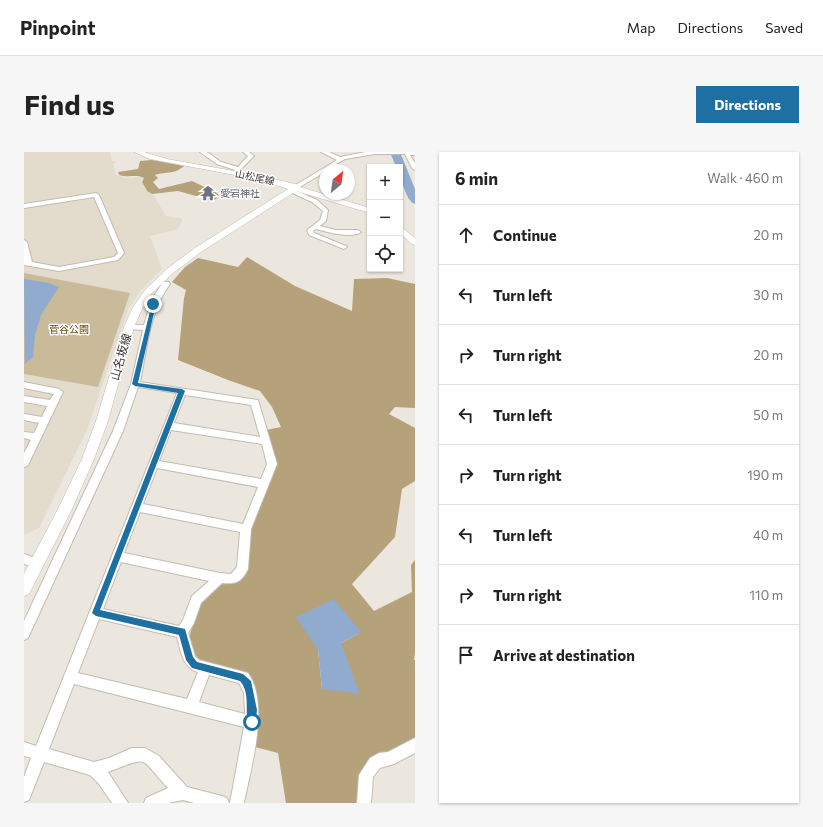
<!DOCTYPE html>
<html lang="en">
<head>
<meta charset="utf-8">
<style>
	body { margin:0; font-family:Commissioner,"Noto Sans JP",sans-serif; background:#f6f6f6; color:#222 }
	.controls { position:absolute; right:12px; top:12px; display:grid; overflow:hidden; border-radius:0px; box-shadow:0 1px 3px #0004 }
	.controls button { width:36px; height:36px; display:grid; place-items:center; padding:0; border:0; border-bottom:1px solid #e0e0e0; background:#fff; color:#222; font:20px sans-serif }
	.compass { position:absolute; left:295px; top:12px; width:36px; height:36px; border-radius:50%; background:#fff; box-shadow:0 1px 3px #0004; rotate:29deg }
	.stop { position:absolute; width:12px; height:12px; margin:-9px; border:3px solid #1d70a1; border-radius:50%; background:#fff }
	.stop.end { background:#1d70a1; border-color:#fff; box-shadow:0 1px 4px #0008 }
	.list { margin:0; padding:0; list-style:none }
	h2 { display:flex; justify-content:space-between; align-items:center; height:52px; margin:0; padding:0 16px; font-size:17px }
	h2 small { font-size:13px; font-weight:400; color:#767676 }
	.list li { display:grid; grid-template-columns:26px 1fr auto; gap:12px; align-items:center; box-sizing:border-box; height:60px; padding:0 16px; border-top:1px solid #e0e0e0 }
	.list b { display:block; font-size:15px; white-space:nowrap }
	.list em { font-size:13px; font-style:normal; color:#767676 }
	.icon { flex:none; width:22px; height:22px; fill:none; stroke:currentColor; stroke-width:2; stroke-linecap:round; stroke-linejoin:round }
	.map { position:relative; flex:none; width:391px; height:651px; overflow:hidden; border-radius:0px }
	header { display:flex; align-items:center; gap:24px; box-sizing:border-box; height:56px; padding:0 20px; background:#fff; border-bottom:1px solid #e0e0e0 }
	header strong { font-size:19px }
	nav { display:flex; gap:22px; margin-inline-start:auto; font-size:14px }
	.intro { display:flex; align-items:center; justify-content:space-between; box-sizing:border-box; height:96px; padding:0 24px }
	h1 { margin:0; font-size:28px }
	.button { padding:10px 18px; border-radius:0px; background:#1d70a1; color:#fff; font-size:14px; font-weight:700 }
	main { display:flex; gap:24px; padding:0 24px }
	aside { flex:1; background:#fff; border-radius:0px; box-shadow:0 1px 3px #0004 }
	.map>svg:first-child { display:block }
	.built { fill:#e3dbcb }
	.green { fill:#c9ba9a }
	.forest { fill:#b5a17a; fill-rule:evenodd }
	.water { fill:#90abcd }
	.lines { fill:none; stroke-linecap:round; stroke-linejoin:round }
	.river { fill:#90abcd; fill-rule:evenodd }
	.minor-casing { stroke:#c1bcb3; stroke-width:2 }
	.major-casing { stroke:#c1bcb3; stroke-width:1 }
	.minor { fill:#fff; fill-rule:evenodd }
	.major { fill:#fff; fill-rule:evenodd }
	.route { fill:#1d70a1 }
	.labels { text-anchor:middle; stroke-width:3; stroke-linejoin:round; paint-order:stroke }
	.far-street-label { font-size:10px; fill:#3a3835; stroke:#fff }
	.far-worship-label { font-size:10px; fill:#5b616d; stroke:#fff; text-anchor:start }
	.far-park-label { font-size:10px; fill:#634800; stroke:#fff }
	.street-label { font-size:12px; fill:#3a3835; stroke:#fff }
</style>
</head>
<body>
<header>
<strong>Pinpoint</strong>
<nav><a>Map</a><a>Directions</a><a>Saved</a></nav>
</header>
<div class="intro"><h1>Find us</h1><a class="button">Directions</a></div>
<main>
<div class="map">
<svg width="391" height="651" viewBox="0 0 391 651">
	<rect width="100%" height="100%" fill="#ece7de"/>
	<path class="built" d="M0,0H86L88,9H92L89,13L92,23L102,26L117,25L119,26L117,29L122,39L130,44L142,64L159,67L154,77L126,84L138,117L117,138L105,156L62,280L15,376L0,383Z"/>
	<path class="green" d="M0,121L106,141L74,235L0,222Z"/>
	<g class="forest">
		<path d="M128,8L160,14C150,23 143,19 131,23L134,26L129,30L135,37L168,29L193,41L196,45L185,50L179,45L172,44L154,39L128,42L123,39L118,30L120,26C112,22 104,26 95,23L94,20L114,17L116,9Z"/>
		<path d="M223,105L271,134L328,159L330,127L363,126L391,132V256L371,255L365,262L391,276V329L378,337L371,385L328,432L350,459L388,440L387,413L391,408V501L390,508H391V588L364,603L360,600L335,651H262L254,601L231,595L235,570L229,529L217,521L176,510L170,505L165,486L175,450L194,433L213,430L225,381L248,322L242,278L257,275L248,255L236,239L204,228L154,208L160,146L162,138L148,130L161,115L174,106L214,115ZM337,480L317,491L298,537L294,498Z"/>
	</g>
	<g class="water">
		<path d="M0,127L25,131L35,135L17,163L11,183L9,205L1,212Z"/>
		<path d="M310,447L337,480L317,491L336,542L298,537L294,498L272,465Z"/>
	</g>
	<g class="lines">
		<path class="river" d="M366,0H376L391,37V52C382,50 376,24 376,15H372Z"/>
		<g class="minor-casing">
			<g id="minor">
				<path d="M176,0H183L197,10L214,15L224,4L219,0H225L230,4L211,23L208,21L211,18L193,12Z"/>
				<path d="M297,0H305L316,5L342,0H391V3H386L391,11V18L388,16L381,2H351L321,7L301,18V20L274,36H270V34L313,8Z"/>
				<path d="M266,36L293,48L304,58L302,69L296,74L312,78H334L337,80C328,87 303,80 292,77L289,79L290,81L322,94L323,95L320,97L285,83L283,78L296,68L299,59L288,50L264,39V37Z"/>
				<path d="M72,41L75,43L100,101L94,108L35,119L0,113V88L3,90L8,110L35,115L90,105L94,101L70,45L0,56V52Z"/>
				<path d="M139,130H145L146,132C125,160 123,197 116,230L234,248L253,312L227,377L224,417C217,431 212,432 198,431L177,451L170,471L164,481L171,504L175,508L224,521C246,552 227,615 220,651H206L220,575L50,532L25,597L70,610L85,606L108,596H121L135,604L163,635L198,644L203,646L205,651H170L159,648L144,651H120L122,646L144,636C114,604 127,604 84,620L104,651H88L75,632L66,623L20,610L5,648L0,650V625L7,606L0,604V590L12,594L153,241L114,235L99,279L4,486L0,488V469L89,279L107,232L119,178L105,177L101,175L105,173H120L128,147ZM161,243L227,253L236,285L150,271ZM147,278L238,292L243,312L237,327L135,309ZM133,316L234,335L219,372L119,352ZM116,360L216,380L213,415L207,422L196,421L100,401ZM97,410L185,429L168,444L159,468L155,474L79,457ZM75,467L153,485C157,499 158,515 174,520L163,547L54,521ZM185,523L215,531L220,541L221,562L175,550Z"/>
				<path d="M0,230L35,237L39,240L5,311L3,314L0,315V301L7,288L0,286V280L10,281L15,271L0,268V262L18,265L23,254L0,250V244L26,248L30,242L0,236Z"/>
				<path d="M0,402L18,408L20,411L18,414L14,416L0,412Z"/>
				<path d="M391,586V601L370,612L356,616L349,625L347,651H333L335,623L346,606L355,601L364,600Z"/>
			</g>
		</g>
		<g class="major-casing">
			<g id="major">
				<path d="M110,0H120L143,7L238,24L275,33L276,35L346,56V61L272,39L177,100L149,121L128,141L119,155L110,175L84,269L70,307L48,357L5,442L0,444V422L35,355L58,307L72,269L100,175L109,155L122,137L143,117L171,96L264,37L237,28L126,7Z"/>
				<path d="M376,74L391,86V93L388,92L376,81Z"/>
			</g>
		</g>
		<use href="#minor" class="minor"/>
		<use href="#major" class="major"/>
	</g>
	<path class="route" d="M128,151L132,152L114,231L158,237L161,239L76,458L161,477L169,505L173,510L219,522L227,529L233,558L231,573L228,574L225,573C220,561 227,541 216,529L168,516L162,508L155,483L72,464L68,461L154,241L111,234L108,232Z"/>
	<defs>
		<g id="temple-bare" transform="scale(1.2)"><path d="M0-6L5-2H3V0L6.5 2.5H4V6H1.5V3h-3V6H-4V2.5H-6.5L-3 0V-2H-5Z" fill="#6b7280" stroke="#fff" stroke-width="2.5" paint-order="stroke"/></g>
	</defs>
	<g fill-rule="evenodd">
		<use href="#temple-bare" x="184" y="41"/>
	</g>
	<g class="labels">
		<g class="far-street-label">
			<text transform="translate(231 25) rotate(12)" y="4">山松尾線</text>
		</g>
		<g class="far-worship-label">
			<text x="196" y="45">愛宕神社</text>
		</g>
		<g class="far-park-label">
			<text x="45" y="181">菅谷公園</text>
		</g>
		<g class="street-label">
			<text transform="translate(97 205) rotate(-74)" y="4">山名坂線</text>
		</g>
	</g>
</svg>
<div class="controls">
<button>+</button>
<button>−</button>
<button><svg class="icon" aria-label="locate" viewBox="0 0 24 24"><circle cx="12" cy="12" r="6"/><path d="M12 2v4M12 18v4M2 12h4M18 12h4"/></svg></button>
</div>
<svg class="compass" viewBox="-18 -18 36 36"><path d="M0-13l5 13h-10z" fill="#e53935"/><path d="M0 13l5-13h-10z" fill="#767676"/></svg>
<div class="stop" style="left:228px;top:570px"></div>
<div class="stop end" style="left:129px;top:152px"></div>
</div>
<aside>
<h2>6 min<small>Walk · 460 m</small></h2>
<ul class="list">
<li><svg class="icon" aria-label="ahead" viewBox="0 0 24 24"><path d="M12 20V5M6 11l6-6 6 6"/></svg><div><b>Continue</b></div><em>20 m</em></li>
<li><svg class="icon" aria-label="left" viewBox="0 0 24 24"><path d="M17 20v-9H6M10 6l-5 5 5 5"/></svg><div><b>Turn left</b></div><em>30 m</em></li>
<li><svg class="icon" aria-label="right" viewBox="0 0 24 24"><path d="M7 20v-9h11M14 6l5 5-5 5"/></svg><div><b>Turn right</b></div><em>20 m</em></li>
<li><svg class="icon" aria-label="left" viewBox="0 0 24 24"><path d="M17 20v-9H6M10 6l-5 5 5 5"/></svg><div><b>Turn left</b></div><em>50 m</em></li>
<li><svg class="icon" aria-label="right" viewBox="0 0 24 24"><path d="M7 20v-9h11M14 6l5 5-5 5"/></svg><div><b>Turn right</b></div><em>190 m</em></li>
<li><svg class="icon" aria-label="left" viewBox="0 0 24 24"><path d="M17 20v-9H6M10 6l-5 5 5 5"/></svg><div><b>Turn left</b></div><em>40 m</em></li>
<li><svg class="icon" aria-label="right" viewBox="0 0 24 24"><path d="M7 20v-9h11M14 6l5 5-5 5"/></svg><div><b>Turn right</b></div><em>110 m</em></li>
<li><svg class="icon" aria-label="arrive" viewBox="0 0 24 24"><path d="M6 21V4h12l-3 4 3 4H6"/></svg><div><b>Arrive at destination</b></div></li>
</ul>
</aside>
</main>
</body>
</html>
